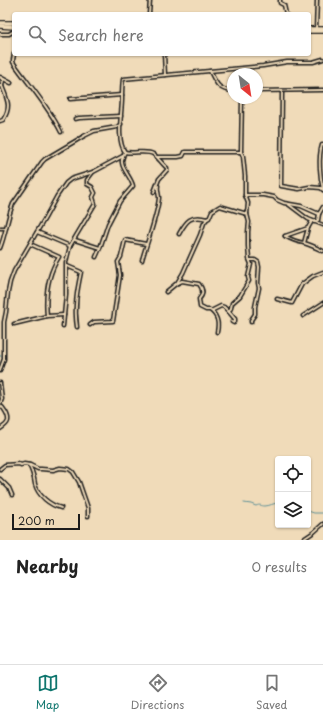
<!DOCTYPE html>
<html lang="en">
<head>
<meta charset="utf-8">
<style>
	body { margin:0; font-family:"Playpen Sans",sans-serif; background:#f2f2f2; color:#222 }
	.controls { position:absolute; right:12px; bottom:12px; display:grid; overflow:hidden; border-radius:4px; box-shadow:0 1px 3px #0004 }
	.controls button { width:36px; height:36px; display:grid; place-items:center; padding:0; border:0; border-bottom:1px solid #e0e0e0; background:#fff; color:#222; font:20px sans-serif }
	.compass { position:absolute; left:227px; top:68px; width:36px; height:36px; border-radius:50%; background:#fff; box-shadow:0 1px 3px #0004; rotate:150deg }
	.scale { position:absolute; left:12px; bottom:10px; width:68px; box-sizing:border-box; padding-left:4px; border:2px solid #1c1c1c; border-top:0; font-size:11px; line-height:14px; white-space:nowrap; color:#1c1c1c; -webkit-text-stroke:3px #f0dbb9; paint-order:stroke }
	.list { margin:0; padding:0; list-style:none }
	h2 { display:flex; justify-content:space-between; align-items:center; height:52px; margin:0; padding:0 16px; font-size:17px }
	h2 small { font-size:13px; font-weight:400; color:#767676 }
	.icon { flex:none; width:22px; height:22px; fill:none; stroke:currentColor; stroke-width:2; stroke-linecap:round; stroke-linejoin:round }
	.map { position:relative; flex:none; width:323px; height:540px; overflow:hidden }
	.search { position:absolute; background:#fff; box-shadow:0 1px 3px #0004; left:12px; right:12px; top:12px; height:44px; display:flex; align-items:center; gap:10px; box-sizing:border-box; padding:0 14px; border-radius:4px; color:#767676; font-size:15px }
	.sheet { height:124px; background:#fff }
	nav { display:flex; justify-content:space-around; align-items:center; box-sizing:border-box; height:56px; border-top:1px solid #e0e0e0; background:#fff; font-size:11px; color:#767676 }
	nav a { display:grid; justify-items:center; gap:2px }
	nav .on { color:#0f766e }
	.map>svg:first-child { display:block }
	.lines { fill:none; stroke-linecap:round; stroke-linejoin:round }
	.stream { stroke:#619198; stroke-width:1 }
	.minor-casing { stroke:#1c1c1c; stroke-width:5 }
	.highway-casing { stroke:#1c1c1c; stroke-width:6 }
	.minor { stroke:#f0dbb9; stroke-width:2 }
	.highway { stroke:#f0dbb9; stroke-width:3.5 }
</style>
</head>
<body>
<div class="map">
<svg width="323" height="540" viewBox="0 0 323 540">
	<rect width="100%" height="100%" fill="#f0dbb9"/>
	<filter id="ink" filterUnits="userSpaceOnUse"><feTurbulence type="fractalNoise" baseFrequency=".025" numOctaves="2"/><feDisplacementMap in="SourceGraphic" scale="8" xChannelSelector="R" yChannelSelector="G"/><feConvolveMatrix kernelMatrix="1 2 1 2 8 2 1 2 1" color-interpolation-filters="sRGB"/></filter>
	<g filter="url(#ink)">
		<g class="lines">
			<g class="stream">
				<path d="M0,355L1,357"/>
				<path d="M244,503L251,504L256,506C260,504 261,506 265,506C269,506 274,503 278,503"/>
				<path d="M308,511L314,513H323"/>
			</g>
			<g class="minor-casing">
				<g id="minor">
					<path d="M280,0V3L284,5L286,14"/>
					<path d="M149,14L150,0"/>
					<path d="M316,29L317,0"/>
					<path d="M0,34H9L14,31"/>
					<path d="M14,54L13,60V62C29,85 49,107 61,132"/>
					<path d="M164,54L165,75"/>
					<path d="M210,71C216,83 218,90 233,91"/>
					<path d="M0,77L11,83"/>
					<path d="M0,86H2L3,80L1,78"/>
					<path d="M257,91L323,90"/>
					<path d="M282,91L281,186L299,189L309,187L321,188L323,190"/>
					<path d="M70,99L122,95"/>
					<path d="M75,119L79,118L121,116"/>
					<path d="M0,121L3,120C12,106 7,100 2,86"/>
					<path d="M157,157H178L183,156L185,152H241"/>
					<path d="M323,189C320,177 318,158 322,145H323"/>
					<path d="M154,192L159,179L167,170V168C162,164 158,157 153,154C147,150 133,154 125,152C116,140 122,113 122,99C122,92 122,86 123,79L263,66L287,62H313L323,59"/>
					<path d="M245,195H263L274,197L277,200L284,203L301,206L319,214L323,207"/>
					<path d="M288,204L308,219L323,225"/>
					<path d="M314,222L318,220L319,214"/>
					<path d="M0,228H6"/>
					<path d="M37,232L70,246"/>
					<path d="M179,234C186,221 191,214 207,219L209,218L212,211L220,206L247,214"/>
					<path d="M285,236C292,240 297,242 304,243C311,245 317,248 323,251"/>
					<path d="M285,236L308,228"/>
					<path d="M75,240L100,248L96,257"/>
					<path d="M304,243L308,228L312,221"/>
					<path d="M30,244L59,257C48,274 45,295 47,316"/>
					<path d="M0,248C6,233 7,219 13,204L42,162L45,159L84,136L94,131L117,127L121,124"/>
					<path d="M100,248L108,224L120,201L133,186C131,176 118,166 123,157"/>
					<path d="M142,260C147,242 157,217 159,198C159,194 157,190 158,186"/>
					<path d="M250,260H255L258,262L259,267L258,283L259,288L255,307V314L251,320V322"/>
					<path d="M67,266L81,272C77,291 74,307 77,327"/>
					<path d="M178,283L182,281L199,284C203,289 204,294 199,299L200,307L206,310H210C218,316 219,323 217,332"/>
					<path d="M166,292L177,283L183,273L200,235L204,223L207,219"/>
					<path d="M277,299L292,303L302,284L313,276L323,272"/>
					<path d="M213,312V310L221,306L224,307L229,312"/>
					<path d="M303,316L323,303"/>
					<path d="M232,322L234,323L235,321V319L229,312L231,308L232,303L240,296L249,281L248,277L251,264L249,259L248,246V232L249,222L247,214L248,203L245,195V176L243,156L241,152L242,98"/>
					<path d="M14,324L47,316L64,315"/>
					<path d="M90,325L94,322L113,321L120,275L118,262L121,257L125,240L146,244"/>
					<path d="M63,326L66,295V262L70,246L95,204L93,197L95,193L92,187L87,184V180L93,172"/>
					<path d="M0,371L1,367L4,359V322L6,312L8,292L10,282L14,271L45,218L57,196L66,183L71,179L93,172L123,156L125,152"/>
					<path d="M0,383L2,399L0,404"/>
					<path d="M0,405C4,408 9,416 8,421C7,425 3,427 0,429"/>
					<path d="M29,465C33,472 34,477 35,484C38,496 50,505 61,508"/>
					<path d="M0,469L5,465L19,464L21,465L24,464L30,465L38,469H41L53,470L60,468L69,469L73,472L79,482L88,508V516"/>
					<path d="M0,479L9,488L12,495"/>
					<path d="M302,540L314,532L323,524"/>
				</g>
			</g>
			<g class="highway-casing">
				<g id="highway">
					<path d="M0,23H14"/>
					<path d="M0,26L14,27"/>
					<path d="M309,29H323"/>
					<path d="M309,31H323"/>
				</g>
			</g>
			<use href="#minor" class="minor"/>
			<use href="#highway" class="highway"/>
		</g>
	</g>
</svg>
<div class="controls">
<button><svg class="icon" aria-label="locate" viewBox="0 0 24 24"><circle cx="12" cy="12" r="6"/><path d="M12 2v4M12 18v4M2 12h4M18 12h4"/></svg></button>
<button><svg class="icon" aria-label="layers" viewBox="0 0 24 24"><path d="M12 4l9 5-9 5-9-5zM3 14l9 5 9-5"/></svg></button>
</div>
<svg class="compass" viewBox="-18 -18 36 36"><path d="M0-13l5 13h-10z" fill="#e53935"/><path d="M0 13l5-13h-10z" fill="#767676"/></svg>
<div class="scale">200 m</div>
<div class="search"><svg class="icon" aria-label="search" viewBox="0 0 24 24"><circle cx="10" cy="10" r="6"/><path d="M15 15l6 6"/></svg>Search here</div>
</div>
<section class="sheet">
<h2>Nearby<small>0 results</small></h2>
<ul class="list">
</ul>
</section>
<nav>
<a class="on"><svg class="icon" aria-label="map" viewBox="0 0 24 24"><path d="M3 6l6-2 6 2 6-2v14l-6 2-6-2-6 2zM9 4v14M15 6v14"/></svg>Map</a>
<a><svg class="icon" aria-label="directions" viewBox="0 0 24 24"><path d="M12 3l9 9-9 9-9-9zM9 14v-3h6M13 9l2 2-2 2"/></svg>Directions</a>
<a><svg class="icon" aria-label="saved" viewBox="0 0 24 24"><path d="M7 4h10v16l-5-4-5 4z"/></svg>Saved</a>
</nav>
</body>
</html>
